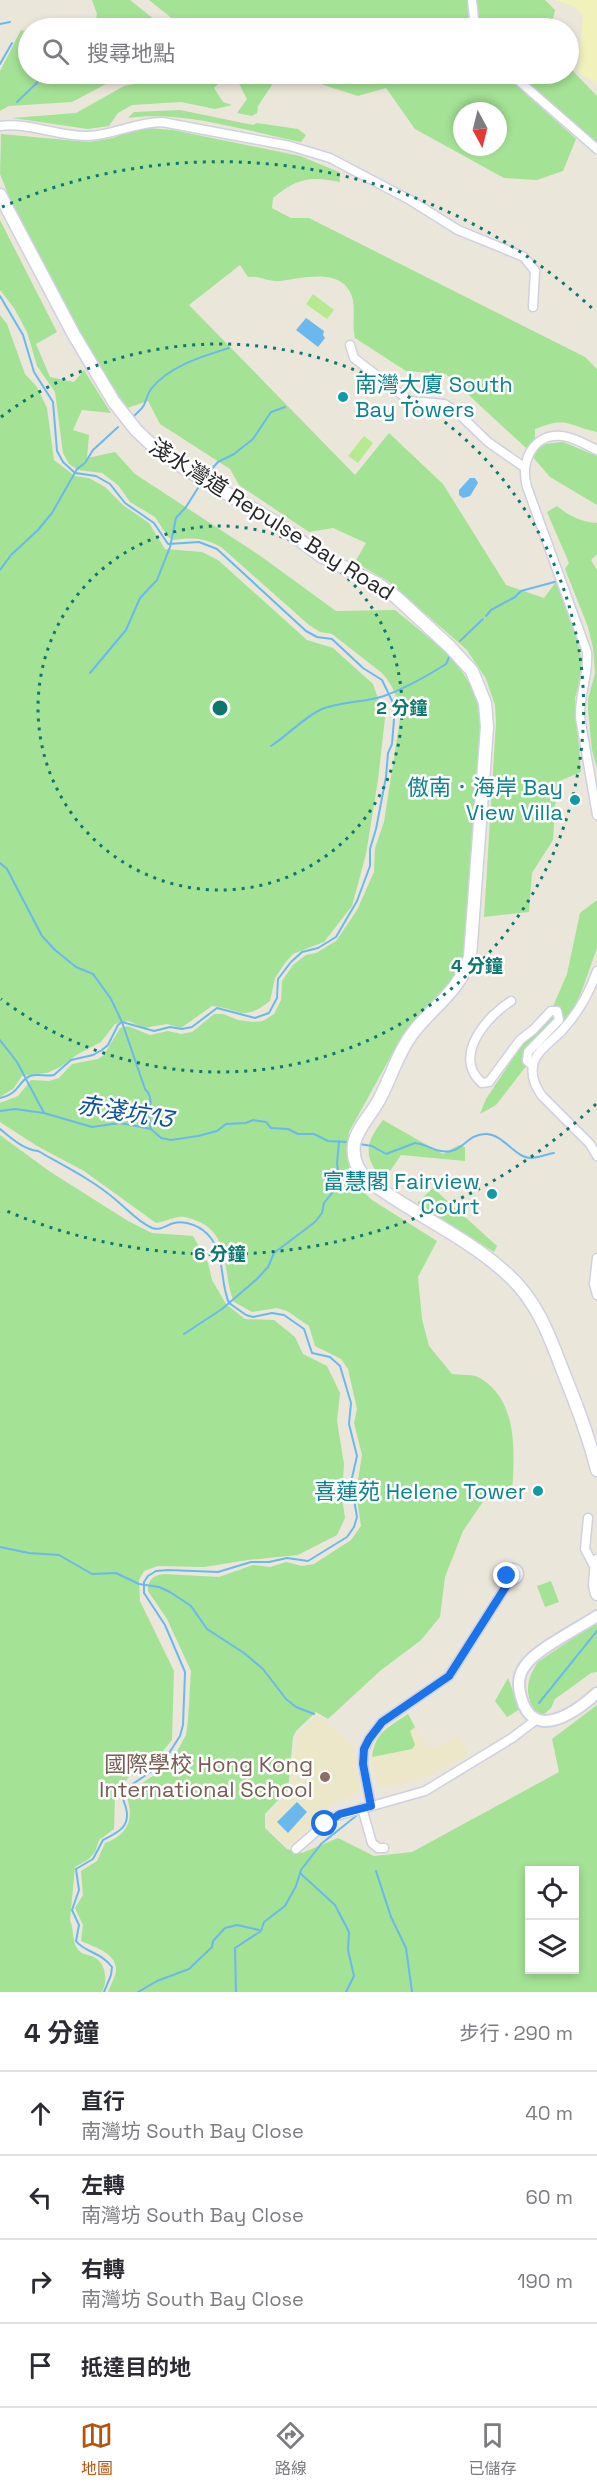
<!DOCTYPE html>
<html lang="zh-TW">
<head>
<meta charset="utf-8">
<style>
	body { margin:0; font-family:"Space Grotesk","Noto Sans TC",sans-serif; background:#f7f7f7; color:#2b2b33 }
	.controls { position:absolute; right:18px; bottom:18px; display:grid; overflow:hidden; border-radius:0px; box-shadow:0 3px 9px #0003 }
	.controls button { width:54px; height:54px; display:grid; place-items:center; padding:0; border:0; border-bottom:2px solid #e1e1e2; background:#fff; color:#2b2b33; font:30px sans-serif }
	.compass { position:absolute; left:453px; top:102px; width:54px; height:54px; border-radius:50%; background:#fff; box-shadow:0 3px 9px #0003; rotate:173deg }
	.stop { position:absolute; width:18px; height:18px; margin:-14px; border:4px solid #1a73e8; border-radius:50%; background:#fff }
	.stop.end { background:#1a73e8; border-color:#fff; box-shadow:0 2px 6px #0008 }
	.list { margin:0; padding:0; list-style:none }
	h2 { display:flex; justify-content:space-between; align-items:center; height:78px; margin:0; padding:0 24px; font-size:26px }
	h2 small { font-size:20px; font-weight:400; color:#7c7c81 }
	.list li { display:grid; grid-template-columns:39px 1fr auto; gap:18px; align-items:center; box-sizing:border-box; height:84px; padding:0 24px; border-top:2px solid #e1e1e2 }
	.list b { display:block; font-size:22px; white-space:nowrap }
	.list p { margin:0; font-size:20px; white-space:nowrap; color:#7c7c81 }
	.list em { font-size:20px; font-style:normal; color:#7c7c81 }
	.icon { flex:none; width:33px; height:33px; fill:none; stroke:currentColor; stroke-width:2; stroke-linecap:round; stroke-linejoin:round }
	.map { position:relative; flex:none; width:597px; height:1992px; overflow:hidden }
	.search { position:absolute; background:#fff; box-shadow:0 3px 9px #0003; left:18px; right:18px; top:18px; height:66px; display:flex; align-items:center; gap:15px; box-sizing:border-box; padding:0 21px; border-radius:33px; color:#7c7c81; font-size:22px }
	.sheet { height:414px; background:#fff }
	nav { display:flex; justify-content:space-around; align-items:center; box-sizing:border-box; height:84px; border-top:2px solid #e1e1e2; background:#fff; font-size:16px; color:#7c7c81 }
	nav a { display:grid; justify-items:center; gap:3px }
	nav .on { color:#b45309 }
	.map>svg:first-child { display:block }
	.education { fill:#ede7c9 }
	.green { fill:#a4e295; fill-rule:evenodd }
	.sand { fill:#f1f1bc }
	.pitch { fill:#b6ea91 }
	.water { fill:#6bb8ef }
	.lines { fill:none; stroke-linecap:round; stroke-linejoin:round }
	.stream { stroke:#6bb8ef; stroke-width:2 }
	.minor-casing { stroke:#cfd0e2; stroke-width:11 }
	.tertiary-casing { stroke:#cfd0e2; stroke-width:14 }
	.secondary-casing { stroke:#cfd0e2; stroke-width:15 }
	.minor { stroke:#fff; stroke-width:8 }
	.tertiary { stroke:#fff; stroke-width:10 }
	.secondary { stroke:#fff; stroke-width:12 }
	.route { stroke:#1a73e8; stroke-width:8 }
	.ring { fill:none; stroke:#0f766e; stroke-width:3; stroke-dasharray:3 6 }
	.culture-dot { fill:#0f9aa8; stroke:#fff; stroke-width:2 }
	.education-dot { fill:#8d6e63; stroke:#fff; stroke-width:2 }
	.labels { text-anchor:middle; stroke-width:5; stroke-linejoin:round; paint-order:stroke }
	.culture-label { font-size:22px; fill:#0d838f; stroke:#fff; text-anchor:end }
	.street-label { font-size:22px; fill:#282828; stroke:#fff }
	.education-label { font-size:22px; fill:#785e54; stroke:#fff; text-anchor:end }
	.water-label { font-size:24px; font-style:italic; fill:#0d5398; stroke:#fff }
	.centre { fill:#0f766e; stroke:#fff; stroke-width:3 }
	.ring-label { font-size:18px; text-anchor:middle; font-weight:bold; fill:#0f766e; stroke:#fff; stroke-width:5; stroke-linejoin:round; paint-order:stroke }
</style>
</head>
<body>
<div class="map">
<svg width="597" height="1992" viewBox="0 0 597 1992">
	<rect width="100%" height="100%" fill="#ebe6da"/>
	<g class="education">
		<path d="M408,1714L427,1747H437L459,1735L468,1752L465,1756L429,1776L384,1788L379,1787L376,1782L372,1757L373,1748L380,1733Z"/>
		<path d="M317,1715L328,1722L353,1747L360,1788L356,1795L339,1798L288,1847L268,1828V1816L290,1791L296,1738L299,1732Z"/>
	</g>
	<g class="green">
		<path d="M92,0H130L165,28H94L97,14Z"/>
		<path d="M149,0H467L470,28H184Z"/>
		<path d="M474,0H545L555,10L551,28H477Z"/>
		<path d="M21,30L28,32V74H125L72,102L9,106L0,111V71Z"/>
		<path d="M569,67L597,96V148L514,74H568Z"/>
		<path d="M183,74H219L227,76L214,88L223,102L232,105L215,109L181,102L132,105L118,113L109,126L88,129L12,118L76,113L124,86Z"/>
		<path d="M234,74H279L258,106L257,113L252,116L237,113L247,99Z"/>
		<path d="M310,74H504L576,139L563,171L537,180L504,178L415,129L386,88L358,96L314,82ZM462,111H498V147H462Z"/>
		<path d="M180,110L253,125L257,123L298,129L306,135L301,142C247,131 181,110 128,118L134,112Z"/>
		<path d="M149,128L173,130L300,156L339,172L340,182C310,176 297,178 273,198L272,208L291,218H309L585,357L597,369V432C567,425 567,416 535,429V443L526,448L446,374L406,371L355,338C352,326 355,312 353,300C345,266 304,278 280,281C269,282 259,275 248,277L240,265L189,305L355,475L389,433L443,484L506,585L544,598L556,582L575,631L582,662V672L575,698L581,772L557,782L553,840L532,873L529,912L484,917L496,722L495,705L486,679L467,650L389,582L355,562L366,543L333,528L309,532L239,485L230,469L160,424L148,401L127,408L75,329L26,239L0,174L1,134L89,142L113,138L131,130Z"/>
		<path d="M0,220L57,332L36,344L50,377L74,382L84,370L111,413L82,410L73,430L89,435L87,458L115,452L135,474L259,555L336,611L395,610C433,642 481,671 480,727L464,956L450,984L413,1022L397,1045L349,1132L348,1154L350,1172L356,1185L372,1200L437,1241L418,1277L422,1319L429,1346L452,1374C461,1375 473,1374 480,1378C520,1402 514,1456 512,1495L484,1500L463,1531L445,1577L440,1617L421,1640L380,1671L328,1719L316,1712L296,1731L293,1737L288,1790L265,1814V1828L287,1849L302,1853L338,1838L374,1856L412,1852L559,1772L552,1739L597,1705V1992H108C110,1986 116,1976 116,1970C117,1953 92,1946 81,1941L83,1925L75,1908L83,1895L81,1871L97,1861L105,1843C126,1836 135,1820 127,1798L130,1791L162,1770L176,1753L186,1735L188,1720L191,1671L167,1619L148,1591C147,1580 154,1575 164,1574L219,1577L253,1565L270,1567L286,1562L302,1566L314,1564L351,1540L361,1526L356,1493L362,1455L354,1423L357,1409L348,1369L341,1359L315,1346L309,1326L287,1311L277,1308L252,1312L234,1302C222,1276 232,1234 197,1221C192,1219 184,1216 179,1217C171,1218 164,1222 156,1223L84,1171L37,1146L0,1122V1103L18,1096L31,1080L49,1081L59,1078L72,1064L98,1059L104,1055L120,1028L128,1026L150,1035L168,1031L181,1034L192,1032L214,1014H223L238,1020L255,1022L263,1021L274,1014L281,1000L282,981L293,965L306,955L316,953L336,941L357,910L374,872L375,848L384,822L400,719C399,701 394,686 382,673L332,634L320,632L309,625L221,547C205,538 192,537 173,540L168,537L155,517L130,502L118,485L102,473L78,470L69,464L63,453L55,392L37,366L27,332L14,308L0,290ZM530,1870H574V1970H530Z"/>
		<path d="M0,315L7,324L25,374L37,387L47,408L54,460L75,476L89,478L105,487L123,505L149,523L165,549L202,552L218,560L307,640L333,648L373,684L385,718L378,780L366,854L352,906L324,942L293,954L285,963L275,978L270,1001C241,1023 242,1009 212,1006L181,1028L167,1024L144,1028L128,1021L115,1024L101,1042L78,1054L60,1067L47,1073L22,1076L13,1089L0,1097Z"/>
		<path d="M563,442L597,456V505L550,477L531,455L545,444Z"/>
		<path d="M557,506C569,516 582,522 597,523V554L591,560L597,570V768L592,750L588,710V699L595,673L593,648L588,627L565,569L569,563L547,512Z"/>
		<path d="M597,900V948L581,993L565,1025L537,1052L496,1105L480,1114L486,1099L521,1046L551,1011L567,974L580,913Z"/>
		<path d="M383,1120L443,1154L459,1145L465,1147V1161L401,1155L386,1177H380C363,1154 366,1142 383,1120Z"/>
		<path d="M0,1135L49,1171L128,1221L152,1233L193,1236L208,1263L212,1280L226,1304L245,1319L274,1320L295,1337L303,1354L327,1366L329,1370L340,1393L337,1421L344,1464L342,1497L345,1518L337,1535L298,1555L248,1560L204,1567L158,1566L144,1571L139,1580L140,1601L174,1671L172,1740L152,1764L129,1777L115,1795L114,1829L99,1840L95,1852L89,1859L75,1867L70,1920C74,1929 72,1941 77,1948C81,1955 87,1954 94,1957C106,1963 108,1981 102,1992H0Z"/>
		<path d="M433,1188L497,1246L494,1252L417,1203Z"/>
		<path d="M551,1581L559,1602L545,1607L537,1586Z"/>
		<path d="M597,1622V1672L591,1673L555,1699L551,1708L543,1715L534,1711C525,1692 526,1680 538,1662Z"/>
		<path d="M508,1678L520,1709L507,1717L495,1701Z"/>
		<path d="M408,1714L415,1727L410,1731L415,1745L412,1749L372,1757C375,1732 389,1727 408,1714Z"/>
	</g>
	<path class="sand" d="M554,0H597V85L578,72L583,16L574,6Z"/>
	<g class="pitch">
		<path d="M313,294L334,310L327,319L306,304Z"/>
		<path d="M364,436L373,443L358,463L348,456Z"/>
	</g>
	<g class="water">
		<path d="M306,318L324,331L323,335L325,338L318,347L296,330Z"/>
		<path d="M470,478H475L478,483L470,496L463,498L459,495V490Z"/>
		<path d="M297,1802L307,1812L288,1833L277,1822Z"/>
	</g>
	<g class="lines">
		<g class="stream">
			<path d="M0,24L10,22"/>
			<path d="M0,64L12,43"/>
			<path d="M17,102L46,74"/>
			<path d="M0,296L23,335L34,372L53,402L57,451L63,462L75,473L96,476L110,484L125,503L154,523L168,544L199,542L217,549L306,631L317,637L332,639L363,668L382,680L395,707L392,744L388,753L386,777L376,829L370,849V866L357,901L336,937L318,948L302,952L291,962L278,979L277,998L269,1013L255,1018L217,1008L192,1027L182,1029L170,1027L154,1031L122,1022L118,1025L108,1045L102,1050L93,1055L71,1060L54,1075C46,1077 38,1073 30,1076C17,1082 21,1093 0,1098"/>
			<path d="M132,419C135,413 141,411 144,405C147,399 147,394 151,389C169,366 203,356 229,348"/>
			<path d="M208,473L218,462L234,454L253,439L271,412L285,407"/>
			<path d="M0,570L11,555L38,530L52,513L77,469L85,463L93,450L118,427"/>
			<path d="M486,616L491,610L515,597L521,591L558,581"/>
			<path d="M460,641L483,619"/>
			<path d="M90,673L126,630L140,598L157,580L170,547L176,518L186,507L198,488"/>
			<path d="M271,746C288,735 302,719 320,710C339,701 364,703 384,696C406,688 427,676 446,664L450,655"/>
			<path d="M0,863L7,869L42,936L55,950L76,967L93,974L111,999L122,1022L145,1089C157,1100 145,1117 151,1129"/>
			<path d="M0,1040L17,1062L44,1113"/>
			<path d="M0,1111L15,1109L44,1113L92,1127L120,1123L151,1129L161,1138L171,1140L198,1136L217,1131L226,1124L246,1123L253,1120L266,1122L271,1128L288,1129L298,1134H314L328,1141L349,1142"/>
			<path d="M0,1129C12,1139 23,1149 38,1151C64,1166 93,1180 116,1200C127,1209 138,1222 152,1228C161,1231 166,1225 174,1223C187,1220 202,1227 210,1237C225,1255 220,1283 229,1303L246,1315L253,1317L272,1313L284,1315L304,1329L312,1353L330,1357L340,1366L351,1403L349,1424L357,1456L351,1482L357,1517L354,1527L347,1537L308,1561L287,1558L269,1562H251L218,1572L168,1570L156,1571L148,1576L144,1582V1593L165,1625L185,1672L183,1725L180,1736L162,1764L124,1790C121,1797 124,1801 126,1808C131,1827 117,1833 103,1840L93,1859L76,1869L79,1890L72,1910L79,1925L76,1941C84,1952 101,1952 112,1967L111,1975L104,1992"/>
			<path d="M359,1144L372,1146L386,1154L415,1143C428,1144 437,1154 451,1151C464,1149 469,1133 487,1134C504,1135 515,1158 531,1158C538,1158 547,1154 554,1153"/>
			<path d="M184,1334L222,1309L257,1279L268,1267L274,1253L315,1222L322,1213L324,1203L340,1183L337,1164L339,1141"/>
			<path d="M0,1547L29,1553L59,1555L92,1574L116,1573L139,1584L159,1587L170,1592L191,1606L207,1629L244,1653L263,1669L286,1699L296,1707L314,1714"/>
			<path d="M539,1703L597,1631"/>
			<path d="M376,1871L391,1917L406,1948L412,1992"/>
			<path d="M300,1873L335,1905L349,1932L348,1950L354,1976L346,1992"/>
			<path d="M138,1992L157,1981L189,1969L212,1947L213,1941L225,1928L237,1925L259,1930"/>
			<path d="M236,1992L235,1948L261,1931L264,1922L285,1906L296,1886L301,1870L321,1844L356,1816"/>
		</g>
		<g class="minor-casing">
			<g id="minor">
				<path d="M472,0L475,28"/>
				<path d="M511,74L597,149"/>
				<path d="M0,126C31,122 58,137 88,136C114,135 136,122 162,122L290,146L330,158L410,200L458,230L524,257L535,271L533,307"/>
				<path d="M350,345L354,358L410,401L444,404L457,412L488,442L524,467"/>
				<path d="M597,450C586,445 574,437 562,436C532,433 520,463 527,487L587,652C589,675 579,695 580,717L597,815"/>
				<path d="M597,971C590,991 579,1011 565,1027C555,1040 535,1050 533,1066C531,1078 536,1087 542,1096L590,1144L597,1156"/>
				<path d="M511,1001C486,1017 452,1057 482,1083L489,1082L520,1040L533,1030L551,1011H557L559,1020L528,1052L527,1061L533,1066"/>
				<path d="M597,1258L594,1284L597,1295"/>
				<path d="M588,1518L585,1549L596,1570"/>
				<circle cx="513" cy="1574" r="6"/>
				<path d="M371,1806L363,1764L364,1750L369,1739L382,1722L449,1676L510,1580"/>
				<path d="M362,1808L372,1843L378,1848H384"/>
				<path d="M296,1849L333,1817L425,1791L512,1738L537,1719"/>
			</g>
		</g>
		<g class="tertiary-casing">
			<path id="tertiary" d="M597,1616C579,1628 535,1650 525,1666C518,1675 518,1687 521,1697C533,1743 576,1712 597,1693"/>
		</g>
		<g class="secondary-casing">
			<g id="secondary">
				<path d="M0,195L74,335L114,402L136,430L155,448L184,468L275,522L321,556L378,584L396,597L449,646L472,671L485,703L487,727L470,957C460,991 432,1007 412,1034C397,1054 391,1078 379,1100C371,1115 357,1128 354,1144C352,1159 358,1172 369,1181C413,1214 465,1236 506,1273C537,1300 550,1337 564,1374C577,1406 589,1437 597,1470"/>
				<path d="M597,1561L595,1585L597,1594"/>
			</g>
		</g>
		<use href="#minor" class="minor"/>
		<use href="#tertiary" class="tertiary"/>
		<use href="#secondary" class="secondary"/>
	</g>
	<g class="lines">
		<path class="route" d="M325,1824L340,1814L371,1806L363,1764L364,1749L369,1739L382,1722L449,1676L510,1580L507,1576"/>
	</g>
	<g class="ring">
		<circle cx="220" cy="708" r="182"/>
		<path d="M1 417A364 364 0 1 1 1 999"/>
		<path d="M596 1104A546 546 0 0 1 2 1209M2 207A546 546 0 0 1 596 312"/>
	</g>
	<g class="culture-dot">
		<circle cx="343" cy="397" r="6"/>
		<circle cx="575" cy="800" r="6"/>
		<circle cx="492" cy="1194" r="6"/>
		<circle cx="538" cy="1491" r="6"/>
	</g>
	<circle class="education-dot" cx="325" cy="1777" r="6"/>
	<g class="labels">
		<g class="culture-label">
			<text x="355" y="392" text-anchor="start">南灣大廈 South<tspan x="355" dy="25">Bay Towers</tspan></text>
			<text x="563" y="795">傲南．海岸 Bay<tspan x="563" dy="25">View Villa</tspan></text>
			<text x="480" y="1189">富慧閣 Fairview<tspan x="480" dy="25">Court</tspan></text>
			<text x="526" y="1499">喜蓮苑 Helene Tower</text>
		</g>
		<g class="street-label">
			<text transform="translate(272 519) rotate(32)" y="8">淺水灣道 Repulse Bay Road</text>
		</g>
		<g class="education-label">
			<text x="313" y="1772">國際學校 Hong Kong<tspan x="313" dy="25">International School</tspan></text>
		</g>
		<g class="water-label">
			<text transform="translate(125 1112) rotate(9)" y="8">赤淺坑13</text>
		</g>
	</g>
	<circle cx="220" cy="708" r="9" class="centre"/>
	<g class="ring-label">
		<text x="402" y="714">2 分鐘</text>
		<text x="477" y="972">4 分鐘</text>
		<text x="220" y="1260">6 分鐘</text>
	</g>
</svg>
<div class="controls">
<button><svg class="icon" aria-label="locate" viewBox="0 0 24 24"><circle cx="12" cy="12" r="6"/><path d="M12 2v4M12 18v4M2 12h4M18 12h4"/></svg></button>
<button><svg class="icon" aria-label="layers" viewBox="0 0 24 24"><path d="M12 4l9 5-9 5-9-5zM3 14l9 5 9-5"/></svg></button>
</div>
<svg class="compass" viewBox="-18 -18 36 36"><path d="M0-13l5 13h-10z" fill="#e53935"/><path d="M0 13l5-13h-10z" fill="#7c7c81"/></svg>
<div class="stop" style="left:325px;top:1824px"></div>
<div class="stop end" style="left:507px;top:1576px"></div>
<div class="search"><svg class="icon" aria-label="search" viewBox="0 0 24 24"><circle cx="10" cy="10" r="6"/><path d="M15 15l6 6"/></svg>搜尋地點</div>
</div>
<section class="sheet">
<h2>4 分鐘<small>步行 · 290 m</small></h2>
<ul class="list">
<li><svg class="icon" aria-label="ahead" viewBox="0 0 24 24"><path d="M12 20V5M6 11l6-6 6 6"/></svg><div><b>直行</b><p>南灣坊 South Bay Close</p></div><em>40 m</em></li>
<li><svg class="icon" aria-label="left" viewBox="0 0 24 24"><path d="M17 20v-9H6M10 6l-5 5 5 5"/></svg><div><b>左轉</b><p>南灣坊 South Bay Close</p></div><em>60 m</em></li>
<li><svg class="icon" aria-label="right" viewBox="0 0 24 24"><path d="M7 20v-9h11M14 6l5 5-5 5"/></svg><div><b>右轉</b><p>南灣坊 South Bay Close</p></div><em>190 m</em></li>
<li><svg class="icon" aria-label="arrive" viewBox="0 0 24 24"><path d="M6 21V4h12l-3 4 3 4H6"/></svg><div><b>抵達目的地</b></div></li>
</ul>
</section>
<nav>
<a class="on"><svg class="icon" aria-label="map" viewBox="0 0 24 24"><path d="M3 6l6-2 6 2 6-2v14l-6 2-6-2-6 2zM9 4v14M15 6v14"/></svg>地圖</a>
<a><svg class="icon" aria-label="directions" viewBox="0 0 24 24"><path d="M12 3l9 9-9 9-9-9zM9 14v-3h6M13 9l2 2-2 2"/></svg>路線</a>
<a><svg class="icon" aria-label="saved" viewBox="0 0 24 24"><path d="M7 4h10v16l-5-4-5 4z"/></svg>已儲存</a>
</nav>
</body>
</html>
